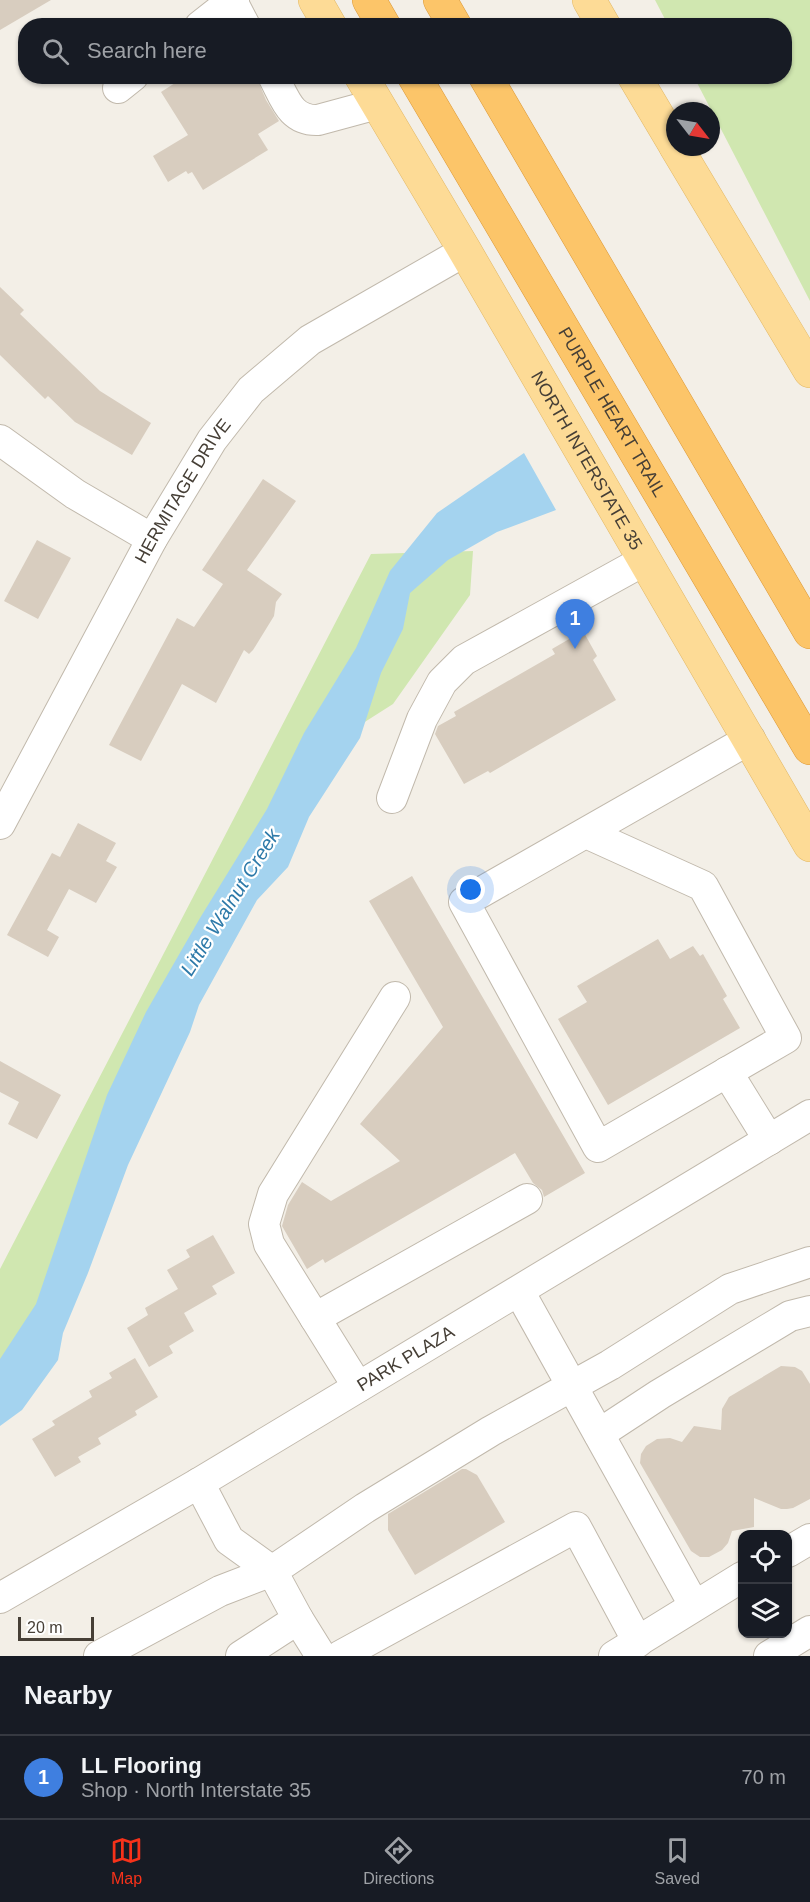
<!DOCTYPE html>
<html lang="en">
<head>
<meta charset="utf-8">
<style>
	body { margin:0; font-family:Arial,sans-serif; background:#242831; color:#f1f3f6 }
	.controls { position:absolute; right:18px; bottom:18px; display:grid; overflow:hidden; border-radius:12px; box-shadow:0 2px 4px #0004 }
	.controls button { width:54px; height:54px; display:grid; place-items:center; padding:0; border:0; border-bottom:2px solid #363941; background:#171b24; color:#f1f3f6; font:30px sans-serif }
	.compass { position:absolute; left:666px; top:102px; width:54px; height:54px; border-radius:50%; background:#171b24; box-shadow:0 2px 4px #0004; rotate:121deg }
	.scale { position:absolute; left:18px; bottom:15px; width:76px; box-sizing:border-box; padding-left:6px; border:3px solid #463f36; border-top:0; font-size:16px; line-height:21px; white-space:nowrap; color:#463f36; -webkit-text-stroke:4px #fff; paint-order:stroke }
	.you { position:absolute; left:471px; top:890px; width:21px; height:21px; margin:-15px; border:4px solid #fff; border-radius:50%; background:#1a73e8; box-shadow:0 0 0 9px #1a73e833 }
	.badge { display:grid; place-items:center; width:39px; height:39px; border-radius:50%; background:#f7321a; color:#fff; font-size:20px; font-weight:700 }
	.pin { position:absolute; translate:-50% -50px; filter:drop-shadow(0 2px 3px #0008) }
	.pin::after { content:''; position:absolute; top:32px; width:21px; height:18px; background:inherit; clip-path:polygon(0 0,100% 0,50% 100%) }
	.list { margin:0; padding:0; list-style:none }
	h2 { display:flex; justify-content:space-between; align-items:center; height:78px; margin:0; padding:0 24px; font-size:26px }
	h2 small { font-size:20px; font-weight:400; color:#9ea1a6 }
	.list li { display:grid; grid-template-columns:39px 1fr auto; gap:18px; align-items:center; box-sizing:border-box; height:84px; padding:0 24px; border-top:2px solid #363941 }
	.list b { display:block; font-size:22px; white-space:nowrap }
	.list p { margin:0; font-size:20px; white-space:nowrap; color:#9ea1a6 }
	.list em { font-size:20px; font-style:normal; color:#9ea1a6 }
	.icon { flex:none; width:33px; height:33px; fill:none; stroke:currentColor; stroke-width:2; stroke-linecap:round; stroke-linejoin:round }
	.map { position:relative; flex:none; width:810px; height:1656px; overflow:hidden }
	.search { position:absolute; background:#171b24; box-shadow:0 2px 4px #0004; left:18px; right:18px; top:18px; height:66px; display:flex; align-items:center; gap:15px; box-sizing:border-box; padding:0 21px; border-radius:24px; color:#9ea1a6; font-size:22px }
	.sheet { height:162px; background:#171b24 }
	nav { display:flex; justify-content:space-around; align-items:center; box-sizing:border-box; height:84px; border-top:2px solid #363941; background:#171b24; font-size:16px; color:#9ea1a6 }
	nav a { display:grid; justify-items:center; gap:3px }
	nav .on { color:#f7321a }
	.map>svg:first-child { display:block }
	.green { fill:#d0e7b0 }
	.water { fill:#a4d3ef }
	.building { fill:#d8cdbf }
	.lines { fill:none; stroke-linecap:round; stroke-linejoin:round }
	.minor-casing { stroke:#c1b9ac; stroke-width:32 }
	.major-casing { stroke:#e2b866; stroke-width:34 }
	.highway-casing { stroke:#db9939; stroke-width:34 }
	.minor { stroke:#fff; stroke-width:30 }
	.major { stroke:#fddb96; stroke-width:33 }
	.highway { stroke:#fcc569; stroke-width:33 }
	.labels { text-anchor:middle; stroke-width:4.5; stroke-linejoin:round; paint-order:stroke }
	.street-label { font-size:18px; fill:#463f36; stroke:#fff }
	.water-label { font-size:20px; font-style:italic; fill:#2e7aa9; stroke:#fff }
</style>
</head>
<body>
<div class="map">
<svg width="810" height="1656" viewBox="0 0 810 1656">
	<rect width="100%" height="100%" fill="#f3efe7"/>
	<g class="green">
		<path d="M655,0H810V301L694,77L784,76V26L668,25Z"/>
		<path d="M473,551L470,595L393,704L360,725L227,938L0,1415V1269L371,554Z"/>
	</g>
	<path class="water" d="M524,453L556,510L497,532L448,560L410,593L403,629L381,673L360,738L309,817L288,867L257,900L199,1005L190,1032L128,1165L88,1273L63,1333L58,1360L22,1410L0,1426V1359L36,1304L107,1095L146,1012L200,918L267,809L304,733L356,648L390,571L437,513Z"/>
	<g class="building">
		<path d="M0,0H51L0,30Z"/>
		<path d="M186,76H256L266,100L279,121L258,134L268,150L203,190L192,172L188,174L186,171L168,182L153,156L188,135L161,92Z"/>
		<path d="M0,287L24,310L20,314L100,391L151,423L132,455L75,422L48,396L45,399L0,355Z"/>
		<path d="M263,479L296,501L247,570L282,594L276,602L274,616L253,650L249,654L244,650L216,703L182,684L141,761L109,745L177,618L194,627L223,584L202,570Z"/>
		<path d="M37,540L71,558L38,619L4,601Z"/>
		<path d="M583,631L597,656L593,660L616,700L490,773L488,771L464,784L435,734L438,726L456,716L454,712L555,654L552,649Z"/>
		<path d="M78,823L116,843L106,861L117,867L96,903L69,889L47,930L59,937L48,957L7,935L52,853L60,857Z"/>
		<path d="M412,876L585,1173L544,1197L542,1190L533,1183L515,1153L325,1263L323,1259L307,1269L282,1226L288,1205L302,1182L331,1201L400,1161L360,1124L443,1027L369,901Z"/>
		<path d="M658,939L670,959L693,946L700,956L703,954L727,996L723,999L740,1028L608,1105L558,1019L587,1002L577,986Z"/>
		<path d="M0,1061L61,1095L37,1139L8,1124L19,1102L0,1092Z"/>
		<path d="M213,1235L235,1273L212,1286L217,1294L184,1313L194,1331L169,1346L173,1353L149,1367L127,1328L148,1315L145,1308L178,1289L167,1270L190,1257L186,1250Z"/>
		<path d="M135,1358L158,1397L135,1411L137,1415L98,1438L101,1444L78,1457L81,1462L55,1477L32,1439L55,1425L52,1421L92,1397L89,1391L112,1378L109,1373Z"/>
		<path d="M781,1366L795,1367L802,1371L810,1384V1499L793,1508L787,1509H781L754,1498V1527L732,1531L728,1543L722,1550L709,1557H700L691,1551L640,1463L641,1454L646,1446L657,1439L670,1438L682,1442L694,1426L721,1430L722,1409L729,1397Z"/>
		<path d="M462,1469H466L477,1475L505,1522L415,1575L388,1530V1514Z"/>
	</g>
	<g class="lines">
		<g class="minor-casing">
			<g id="minor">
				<path d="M234,0L232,1L245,26"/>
				<path d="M200,26L232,1"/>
				<path d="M273,76C285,98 290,121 318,120L377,104"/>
				<path d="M118,88L133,76"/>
				<path d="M0,440L75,494L152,539"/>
				<path d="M392,798L422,719L442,682L464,660L645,560"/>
				<path id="s1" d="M0,824L152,539L212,440L251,390L310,340L465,251"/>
				<path d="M586,833L703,886L786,1038L598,1147L464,902L750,739"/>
				<path d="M727,1072L769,1140"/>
				<path d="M519,1291L694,1605"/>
				<path d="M315,1318L527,1199"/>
				<path d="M358,1387L269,1244L264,1224L273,1194L395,997"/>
				<path d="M599,1434L660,1394L790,1316L810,1311"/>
				<path d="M199,1483L229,1540L272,1571"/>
				<path d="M788,1552L810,1539"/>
				<path id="s2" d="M0,1598L199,1483L810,1115"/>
				<path d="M298,1619L321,1656"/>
				<path d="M99,1656L220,1591L272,1571"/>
				<path d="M241,1656L298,1619L272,1571L365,1508L491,1431L610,1365L730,1289L810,1262"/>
				<path d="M340,1656L576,1527L638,1642"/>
				<path d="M614,1656L742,1577"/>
				<path d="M769,1656L810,1631"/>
			</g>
		</g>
		<g class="major-casing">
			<g id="major">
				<path d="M315,0L330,26"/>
				<path d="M589,0L604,26"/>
				<path id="s3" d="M361,76L465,251L810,845"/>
				<path d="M634,76L675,145"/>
				<path d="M676,147L810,371"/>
			</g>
		</g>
		<g class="highway-casing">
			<g id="highway">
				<path d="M369,0L384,26"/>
				<path d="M440,0L455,26"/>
				<path id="s4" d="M414,76L810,748"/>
				<path d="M485,76L810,632"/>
			</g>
		</g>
		<use href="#minor" class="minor"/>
		<use href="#major" class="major"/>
		<use href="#highway" class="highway"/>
	</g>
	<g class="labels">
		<g class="street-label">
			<text dy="6" stroke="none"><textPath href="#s4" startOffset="390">PURPLE HEART TRAIL</textPath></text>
			<text dy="6" stroke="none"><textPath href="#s3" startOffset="446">NORTH INTERSTATE 35</textPath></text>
			<text dy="6" stroke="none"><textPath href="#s1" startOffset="380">HERMITAGE DRIVE</textPath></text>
			<text dy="6" stroke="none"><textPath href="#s2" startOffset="471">PARK PLAZA</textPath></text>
		</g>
		<g class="water-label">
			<text transform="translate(230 902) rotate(-58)" y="7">Little Walnut Creek</text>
		</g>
	</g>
</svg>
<div class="controls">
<button><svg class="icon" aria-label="locate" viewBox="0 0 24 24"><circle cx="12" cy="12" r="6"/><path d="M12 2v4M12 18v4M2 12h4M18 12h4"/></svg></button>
<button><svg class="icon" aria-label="layers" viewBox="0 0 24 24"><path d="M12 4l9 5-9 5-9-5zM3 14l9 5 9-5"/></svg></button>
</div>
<svg class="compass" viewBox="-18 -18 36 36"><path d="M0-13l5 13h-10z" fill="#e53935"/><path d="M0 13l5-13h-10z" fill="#9ea1a6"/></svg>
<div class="scale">20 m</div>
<div class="you"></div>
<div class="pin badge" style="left:575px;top:649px;background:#3f7fe0">1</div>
<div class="search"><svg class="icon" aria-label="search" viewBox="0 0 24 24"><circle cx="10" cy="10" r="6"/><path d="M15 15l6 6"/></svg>Search here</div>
</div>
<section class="sheet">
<h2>Nearby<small></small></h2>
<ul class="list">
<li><span class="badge" style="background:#3f7fe0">1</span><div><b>LL Flooring</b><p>Shop · North Interstate 35</p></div><em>70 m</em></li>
</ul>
</section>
<nav>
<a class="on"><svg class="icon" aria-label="map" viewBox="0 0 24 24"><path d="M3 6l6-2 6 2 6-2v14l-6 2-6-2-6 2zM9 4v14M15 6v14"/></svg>Map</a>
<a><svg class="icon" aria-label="directions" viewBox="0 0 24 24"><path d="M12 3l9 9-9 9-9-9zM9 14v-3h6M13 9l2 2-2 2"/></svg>Directions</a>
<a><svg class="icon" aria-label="saved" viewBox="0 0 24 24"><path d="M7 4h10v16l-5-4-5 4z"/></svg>Saved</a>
</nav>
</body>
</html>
